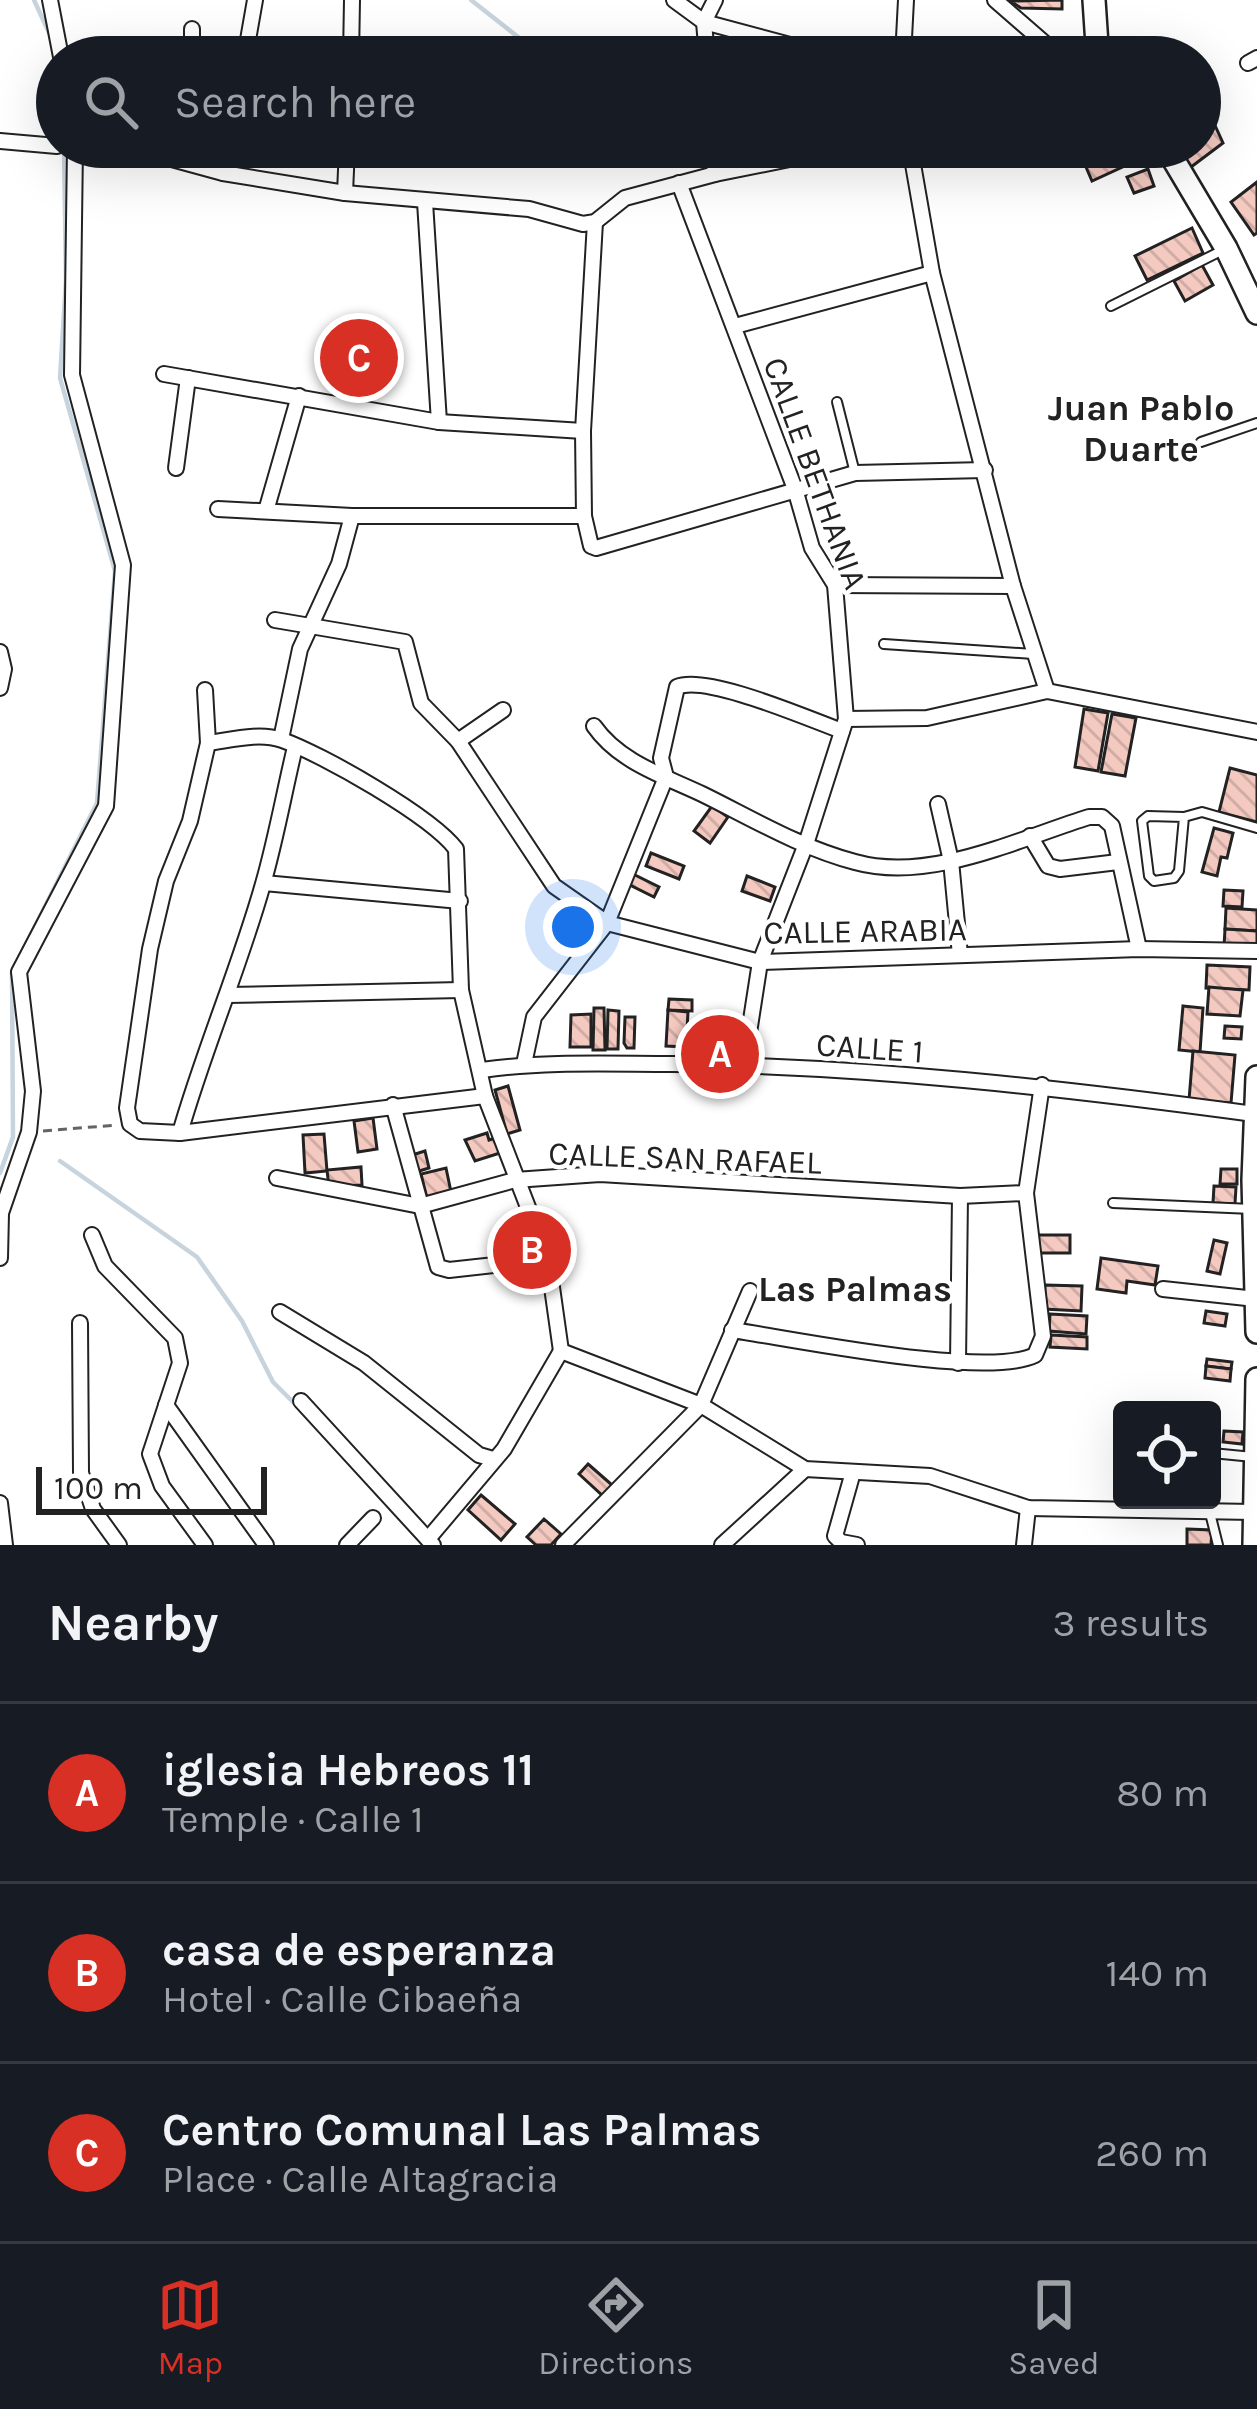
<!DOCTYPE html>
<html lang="en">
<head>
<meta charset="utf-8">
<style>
	body { margin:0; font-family:Karla,sans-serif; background:#20242c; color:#f1f3f6 }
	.controls { position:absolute; right:36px; bottom:36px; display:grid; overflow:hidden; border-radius:12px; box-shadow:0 12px 48px #0002 }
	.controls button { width:108px; height:108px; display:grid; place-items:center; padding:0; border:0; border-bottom:3px solid #363941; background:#171b24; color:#f1f3f6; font:60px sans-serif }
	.scale { position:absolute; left:36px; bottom:30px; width:231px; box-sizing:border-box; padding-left:12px; border:6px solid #222; border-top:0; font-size:33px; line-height:42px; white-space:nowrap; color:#222; -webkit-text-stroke:9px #fff; paint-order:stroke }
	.you { position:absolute; left:573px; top:927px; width:42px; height:42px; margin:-30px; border:9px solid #fff; border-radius:50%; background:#1a73e8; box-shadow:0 0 0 18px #1a73e833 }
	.badge { display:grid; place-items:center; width:78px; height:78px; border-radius:50%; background:#d93025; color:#fff; font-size:39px; font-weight:700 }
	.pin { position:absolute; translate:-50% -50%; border:6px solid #fff; box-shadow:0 3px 12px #0006 }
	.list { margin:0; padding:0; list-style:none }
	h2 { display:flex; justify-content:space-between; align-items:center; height:156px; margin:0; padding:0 48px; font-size:51px }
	h2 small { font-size:39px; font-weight:400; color:#9ea1a6 }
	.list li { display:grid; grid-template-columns:78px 1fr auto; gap:36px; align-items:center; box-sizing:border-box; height:180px; padding:0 48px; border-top:3px solid #363941 }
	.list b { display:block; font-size:45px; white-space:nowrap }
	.list p { margin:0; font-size:39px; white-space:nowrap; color:#9ea1a6 }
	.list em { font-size:39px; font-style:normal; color:#9ea1a6 }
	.icon { flex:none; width:66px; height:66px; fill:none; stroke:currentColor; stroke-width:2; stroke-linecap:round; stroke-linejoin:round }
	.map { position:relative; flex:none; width:1257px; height:1545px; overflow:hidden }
	.search { position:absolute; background:#171b24; box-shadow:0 12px 48px #0002; left:36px; right:36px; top:36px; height:132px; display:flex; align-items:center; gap:30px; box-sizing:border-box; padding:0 42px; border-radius:66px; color:#9ea1a6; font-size:45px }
	.sheet { height:696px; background:#171b24 }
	nav { display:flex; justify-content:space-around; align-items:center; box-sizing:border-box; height:168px; border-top:3px solid #363941; background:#171b24; font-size:33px; color:#9ea1a6 }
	nav a { display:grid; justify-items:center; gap:6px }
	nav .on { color:#d93025 }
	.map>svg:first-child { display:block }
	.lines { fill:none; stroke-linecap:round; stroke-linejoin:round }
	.stream { stroke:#c7d3dd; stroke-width:4.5 }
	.building { fill:url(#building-back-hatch); stroke:#222; stroke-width:3 }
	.lane-casing { stroke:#222; stroke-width:12 }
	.street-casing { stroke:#222; stroke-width:18 }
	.secondary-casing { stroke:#222; stroke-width:26 }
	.path { stroke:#646464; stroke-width:3; stroke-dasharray:9 6; stroke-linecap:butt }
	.lane { stroke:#fff; stroke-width:8 }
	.street { stroke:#fff; stroke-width:14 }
	.secondary { stroke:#fff; stroke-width:21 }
	.labels { text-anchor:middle; stroke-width:9; stroke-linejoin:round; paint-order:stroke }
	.street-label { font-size:33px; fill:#222; stroke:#fff }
	.neighbourhood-label { font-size:36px; font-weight:bold; fill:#222; stroke:#fff }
</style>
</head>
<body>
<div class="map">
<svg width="1257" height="1545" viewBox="0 0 1257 1545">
	<defs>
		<pattern id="building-back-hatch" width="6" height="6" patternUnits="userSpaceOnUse" patternTransform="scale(3)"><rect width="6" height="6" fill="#f3c9c0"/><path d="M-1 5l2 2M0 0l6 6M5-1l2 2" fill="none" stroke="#d0aca5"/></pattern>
	</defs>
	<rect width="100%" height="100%" fill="#fff"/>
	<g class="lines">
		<g class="stream">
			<path d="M34,0L51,37"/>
			<path d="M471,0L536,51"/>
			<path d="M55,54L57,78"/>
			<path d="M60,1161L197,1257L242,1321L273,1382L297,1406"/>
			<path d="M0,1173L13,1137L12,972L97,803L115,571L60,378L66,280L64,148"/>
		</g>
	</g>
	<g class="building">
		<path d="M1062,0V9L1021,8L1010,1Z"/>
		<path d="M1203,102L1211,121L1200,128V104Z"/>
		<path d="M1213,121L1223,143L1187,170L1171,147H1200V128Z"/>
		<path d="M1089,147H1123L1124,148L1095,161Z"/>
		<path d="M1123,150L1129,164L1092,181L1086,167Z"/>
		<path d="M1148,169L1154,186L1134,193L1127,177Z"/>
		<path d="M1257,182V233L1254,235L1231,202Z"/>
		<path d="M1192,228L1203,253L1147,280L1135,256Z"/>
		<path d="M1202,265L1213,285L1185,301L1174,281Z"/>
		<path d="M361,326L379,333L357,389L338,382Z"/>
		<path d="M1084,709L1108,713L1098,771L1075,767Z"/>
		<path d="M1112,714L1136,718L1125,776L1101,772Z"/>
		<path d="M1230,768L1257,775V822L1219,812Z"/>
		<path d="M712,806L728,817L710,843L694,831Z"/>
		<path d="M1214,828L1233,833L1227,858L1221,857L1217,876L1202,872Z"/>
		<path d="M651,853L684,866L679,879L646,866Z"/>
		<path d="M633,874L659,887L654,897L628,884Z"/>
		<path d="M747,876L775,887L770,901L742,891Z"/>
		<path d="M1224,890L1243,891L1242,907L1223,906Z"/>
		<path d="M1226,908L1257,910V931L1225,929Z"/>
		<path d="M1225,929L1257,931V949L1224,947Z"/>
		<path d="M1207,965L1250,967L1249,990L1206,988Z"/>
		<path d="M1209,987L1243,990L1240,1016L1207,1014Z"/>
		<path d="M669,999L692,1000V1011L668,1010Z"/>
		<path d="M1183,1006L1203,1008L1200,1052L1179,1050Z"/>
		<path d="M594,1008H604L605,1050H593Z"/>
		<path d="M608,1010L619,1011L618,1049H607Z"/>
		<path d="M668,1010L688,1012L686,1047L666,1046Z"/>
		<path d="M591,1014V1047H570L571,1015Z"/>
		<path d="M625,1017H635L634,1048H627L624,1043Z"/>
		<path d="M1225,1026L1242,1027L1241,1039L1224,1038Z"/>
		<path d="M1193,1051L1235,1055L1231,1103L1189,1100Z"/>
		<path d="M508,1086L520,1130L507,1134L495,1090Z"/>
		<path d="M373,1118L377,1149L358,1152L354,1121Z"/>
		<path d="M487,1133L489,1140L495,1138L500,1153L475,1161L465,1140Z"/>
		<path d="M324,1134L327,1171L305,1173L303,1135Z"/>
		<path d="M425,1151L429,1168L416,1172L412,1155Z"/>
		<path d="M361,1167L362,1185L329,1187L327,1170Z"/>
		<path d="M446,1168L451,1192L427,1198L421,1174Z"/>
		<path d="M1221,1169H1237V1184H1220Z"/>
		<path d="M1214,1186L1236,1187L1235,1204L1213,1203Z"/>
		<path d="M1038,1235H1070V1253H1037Z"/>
		<path d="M1214,1240L1227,1243L1220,1274L1207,1271Z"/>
		<path d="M1101,1258L1158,1266L1155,1285L1127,1281L1126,1293L1097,1289Z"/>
		<path d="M1045,1285L1082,1286L1081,1311L1044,1309Z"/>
		<path d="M1206,1311L1227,1314L1225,1326L1204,1323Z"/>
		<path d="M1050,1314L1087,1316L1086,1334L1049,1331Z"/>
		<path d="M1051,1335L1087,1337V1349L1050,1347Z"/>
		<path d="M1207,1359L1232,1362L1231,1369L1206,1366Z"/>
		<path d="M1206,1366L1231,1369L1230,1381L1205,1378Z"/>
		<path d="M1224,1431L1243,1432L1242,1444L1223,1442Z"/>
		<path d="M588,1464L612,1485L603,1496L579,1474Z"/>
		<path d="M481,1495L515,1524L501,1540L468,1510Z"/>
		<path d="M544,1519L561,1534L551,1545H536L527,1537Z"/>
		<path d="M1187,1529L1212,1530L1211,1545H1187Z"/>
	</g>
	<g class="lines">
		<g class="lane-casing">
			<g id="lane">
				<path d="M1111,306L1225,249"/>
				<path d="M837,402L855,473"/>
				<path d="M1201,442L1257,423"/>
				<path d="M884,644L1033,654"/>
				<path d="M1184,817L1179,871L1174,878L1154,881L1149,876L1142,821L1148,816L1184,817L1202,812L1257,828"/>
				<path d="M1113,1203L1252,1209"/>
				<path d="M1212,1453L1253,1457"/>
				<path d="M1210,1513L1218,1545"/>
			</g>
		</g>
		<g class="street-casing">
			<g id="street">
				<path d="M50,0L61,57"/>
				<path d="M674,0L704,22L835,57"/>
				<path d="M995,0L1056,53L1072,57"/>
				<path d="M192,29V57"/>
				<path d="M245,57L255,0"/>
				<path d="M351,57L352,0"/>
				<path d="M707,57L704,22L715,0"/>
				<path d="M903,57L906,0"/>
				<path d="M1248,63L1257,58"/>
				<path d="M0,141L57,146"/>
				<path d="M70,147L168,158L223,173L345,193L529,209L583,224L595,222L625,198L715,174L849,147"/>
				<path d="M713,147L715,174"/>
				<path d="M910,147L932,273L1013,586L1047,691"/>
				<path d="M223,173L228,147"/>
				<path d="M679,183L795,489L812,548L835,585L846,719L806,844L760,962L744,1065"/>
				<path d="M345,193L347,147"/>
				<path d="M425,202L439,422"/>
				<path d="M595,222L583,431L584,516L591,546L596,548L855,473L985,470"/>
				<path d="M735,326L932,273"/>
				<path d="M164,374L439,422L583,431"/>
				<path d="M176,468L188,378"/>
				<path d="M218,509L352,516H584"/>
				<path d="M266,511L299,396"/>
				<path d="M835,585L1013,586"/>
				<path d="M275,620L405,642L421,703L458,741L554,886L607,923L760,962L1139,949L1257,951"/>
				<path d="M0,652L4,669L0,688"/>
				<path d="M205,690L208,743L190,821L166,881L150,949L127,1108L130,1124L140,1131L180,1133L485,1096"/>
				<path d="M846,719L927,718L1047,691L1257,732"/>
				<path d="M594,726C619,762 664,776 702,794C751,818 801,848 855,862C930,883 1018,839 1089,817H1102L1112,826L1139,949"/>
				<path d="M281,739L300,649L339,564L352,516"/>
				<path d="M458,741L503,710"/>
				<path d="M208,743C231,740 259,732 282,740C322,754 431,816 456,849L461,990L485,1096L548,1259L561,1351"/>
				<path d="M938,804L951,861L960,955"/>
				<path d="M1030,836L1048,866L1060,869L1118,862"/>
				<path d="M264,883L460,901"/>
				<path d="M228,995L461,990"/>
				<path d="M524,1064L534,1017L607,923L666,777L661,758L677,687C706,674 809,719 842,731"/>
				<path d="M482,1070C545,1061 609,1064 673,1064C867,1066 1061,1088 1254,1114"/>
				<path d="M393,1105L438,1267L449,1270L548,1259"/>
				<path d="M180,1133C204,1049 239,969 263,884C276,839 284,793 295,747"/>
				<path d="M277,1178L420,1206L515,1180L600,1174L960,1196L1026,1193"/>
				<path d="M92,1235L105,1266L175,1338L180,1363L150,1454L162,1486L205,1545"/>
				<path d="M0,1258L1,1213L29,1132L33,1091L19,972L106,806L123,565L72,375L75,147"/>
				<path d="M1163,1289L1256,1299"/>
				<path d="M280,1312L364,1363L479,1455L493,1459"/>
				<path d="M80,1323L81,1473L93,1509L119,1545"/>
				<path d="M732,1330C794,1339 987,1379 1035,1355L1043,1336L1026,1193L1042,1085"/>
				<path d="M561,1351L701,1405L805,1469L930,1476L1028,1508L1253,1512"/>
				<path d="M958,1363L960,1196"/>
				<path d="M301,1401L433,1545"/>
				<path d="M166,1405L266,1545"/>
				<path d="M853,1472L835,1536L841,1542L857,1545"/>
				<path d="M0,1503L5,1545"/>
				<path d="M428,1539L504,1449L561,1351"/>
				<path d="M347,1545L373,1518"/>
				<path d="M563,1545L701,1405L750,1291"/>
				<path d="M722,1545L805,1469"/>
				<path d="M1024,1545L1028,1508"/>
			</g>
		</g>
		<g class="secondary-casing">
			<g id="secondary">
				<path d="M1094,0L1097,45L1102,57"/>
				<path d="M1166,147L1226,248L1257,313"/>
				<path d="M1257,1077L1253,1180L1257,1332"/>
				<path d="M1254,1545L1257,1379"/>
			</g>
		</g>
		<path class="path" d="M43,1131L117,1125"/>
		<use href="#lane" class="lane"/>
		<use href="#street" class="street"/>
		<use href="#secondary" class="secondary"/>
	</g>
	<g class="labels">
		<g class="street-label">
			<text transform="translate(816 473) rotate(70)" y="12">CALLE BETHANIA</text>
			<text transform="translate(865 930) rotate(-1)" y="12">CALLE ARABIA</text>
			<text transform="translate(870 1047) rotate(4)" y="12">CALLE 1</text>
			<text transform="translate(685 1157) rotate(2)" y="12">CALLE SAN RAFAEL</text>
		</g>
		<g class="neighbourhood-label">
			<text x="1141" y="420">Juan Pablo<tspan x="1141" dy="41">Duarte</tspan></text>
			<text x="855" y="1301">Las Palmas</text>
		</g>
	</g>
</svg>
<div class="controls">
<button><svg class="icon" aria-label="locate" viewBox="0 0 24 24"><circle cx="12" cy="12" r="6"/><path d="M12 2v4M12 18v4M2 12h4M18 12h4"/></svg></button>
</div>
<div class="scale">100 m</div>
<div class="you"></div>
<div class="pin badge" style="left:720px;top:1054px">A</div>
<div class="pin badge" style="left:532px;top:1250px">B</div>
<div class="pin badge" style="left:359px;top:358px">C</div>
<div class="search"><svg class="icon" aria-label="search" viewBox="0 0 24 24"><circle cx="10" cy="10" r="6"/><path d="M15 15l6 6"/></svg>Search here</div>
</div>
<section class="sheet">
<h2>Nearby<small>3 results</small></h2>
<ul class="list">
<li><span class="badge">A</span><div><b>iglesia Hebreos 11</b><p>Temple · Calle 1</p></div><em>80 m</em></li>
<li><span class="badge">B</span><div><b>casa de esperanza</b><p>Hotel · Calle Cibaeña</p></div><em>140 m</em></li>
<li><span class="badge">C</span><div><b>Centro Comunal Las Palmas</b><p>Place · Calle Altagracia</p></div><em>260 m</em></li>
</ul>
</section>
<nav>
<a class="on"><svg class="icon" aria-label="map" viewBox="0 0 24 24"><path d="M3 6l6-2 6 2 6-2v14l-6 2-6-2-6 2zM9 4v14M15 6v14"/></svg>Map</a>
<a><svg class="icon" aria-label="directions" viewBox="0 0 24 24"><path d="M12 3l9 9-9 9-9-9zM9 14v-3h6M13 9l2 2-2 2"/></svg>Directions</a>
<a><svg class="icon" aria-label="saved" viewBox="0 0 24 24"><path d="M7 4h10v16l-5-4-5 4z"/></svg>Saved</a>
</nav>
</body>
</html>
